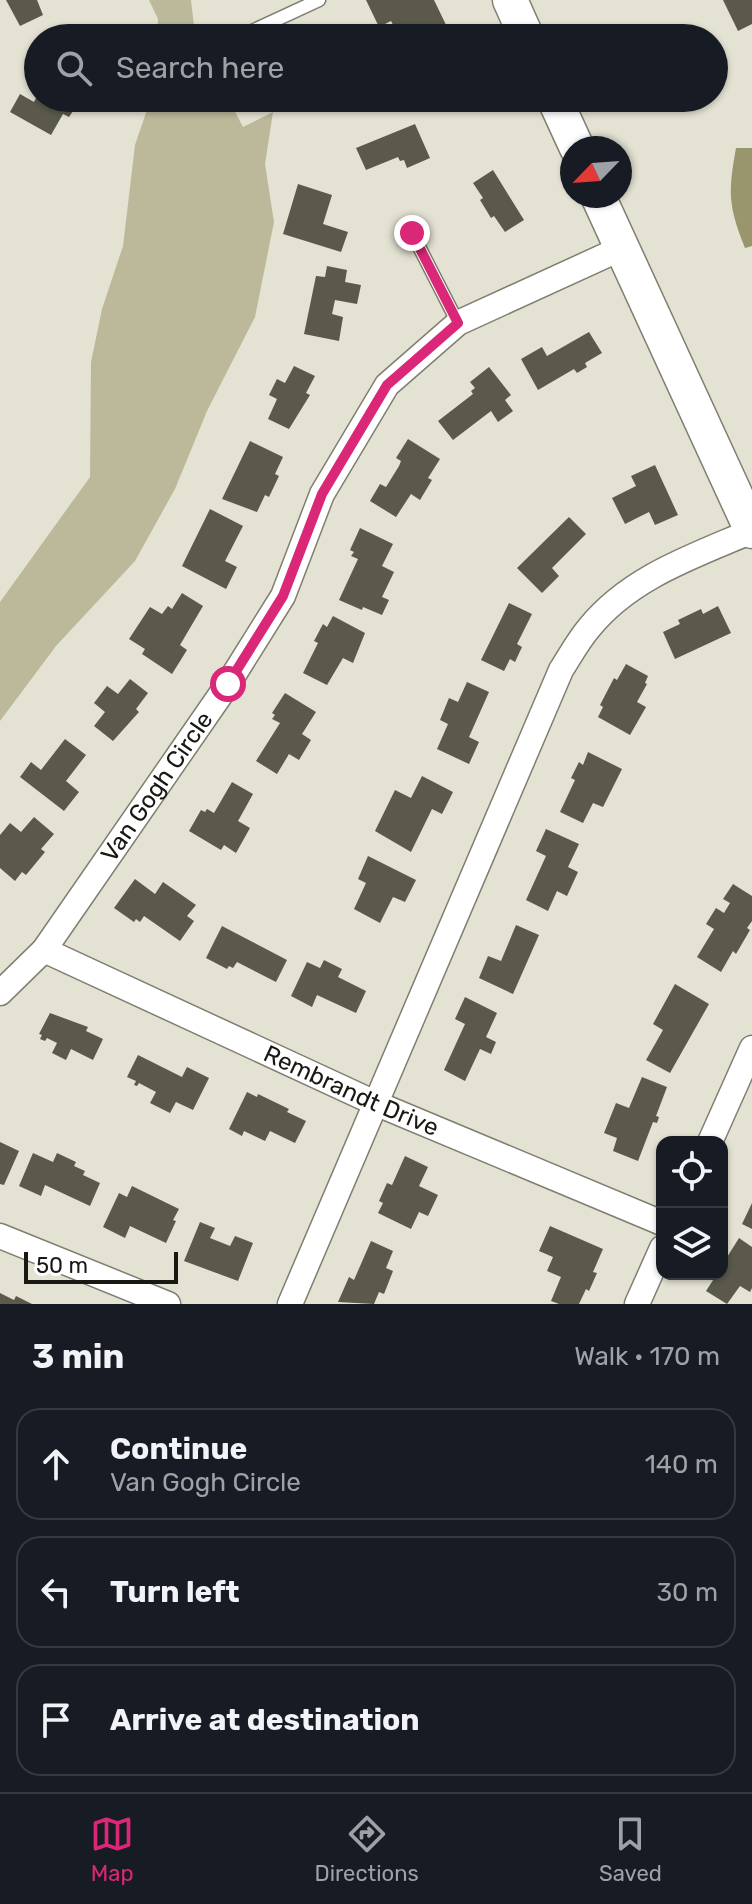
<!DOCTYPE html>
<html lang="en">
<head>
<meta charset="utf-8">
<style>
	body { margin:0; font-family:Rubik,sans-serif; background:#20242c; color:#f1f3f6 }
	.controls { position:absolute; right:24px; bottom:24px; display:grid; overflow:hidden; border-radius:16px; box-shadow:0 2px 6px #0004 }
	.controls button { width:72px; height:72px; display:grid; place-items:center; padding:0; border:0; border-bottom:2px solid #363941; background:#171b24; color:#f1f3f6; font:40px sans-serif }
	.compass { position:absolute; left:560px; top:136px; width:72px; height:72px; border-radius:50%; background:#171b24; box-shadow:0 2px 6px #0004; rotate:245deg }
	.scale { position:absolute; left:24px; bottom:20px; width:154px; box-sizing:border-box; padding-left:8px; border:4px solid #191813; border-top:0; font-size:22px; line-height:28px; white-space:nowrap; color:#191813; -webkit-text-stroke:6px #fff; paint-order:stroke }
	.stop { position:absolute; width:24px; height:24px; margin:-18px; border:6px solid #db2777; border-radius:50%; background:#fff }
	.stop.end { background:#db2777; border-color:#fff; box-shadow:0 2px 8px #0008 }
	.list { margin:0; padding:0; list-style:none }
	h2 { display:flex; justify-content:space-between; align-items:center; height:104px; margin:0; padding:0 32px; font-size:34px }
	h2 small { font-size:26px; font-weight:400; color:#9ea1a6 }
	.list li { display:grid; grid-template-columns:52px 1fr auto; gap:24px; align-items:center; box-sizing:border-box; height:112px; margin:0 16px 16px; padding:0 16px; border:2px solid #363941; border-radius:24px }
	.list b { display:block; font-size:30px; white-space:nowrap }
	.list p { margin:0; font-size:26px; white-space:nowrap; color:#9ea1a6 }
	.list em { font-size:26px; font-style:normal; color:#9ea1a6 }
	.icon { flex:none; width:44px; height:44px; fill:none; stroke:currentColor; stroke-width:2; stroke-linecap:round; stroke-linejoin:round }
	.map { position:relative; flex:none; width:752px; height:1304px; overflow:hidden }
	.search { position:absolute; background:#171b24; box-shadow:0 2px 6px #0004; left:24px; right:24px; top:24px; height:88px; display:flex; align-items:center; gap:20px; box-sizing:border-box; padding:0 28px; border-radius:44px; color:#9ea1a6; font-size:30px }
	.sheet { height:488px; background:#171b24 }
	nav { display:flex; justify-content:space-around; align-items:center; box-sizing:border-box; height:112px; border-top:2px solid #363941; background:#171b24; font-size:22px; color:#9ea1a6 }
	nav a { display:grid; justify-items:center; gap:4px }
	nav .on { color:#db2777 }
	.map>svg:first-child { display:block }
	.green { fill:#bcb99a }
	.water { fill:#99956d }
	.building { fill:#5a594c }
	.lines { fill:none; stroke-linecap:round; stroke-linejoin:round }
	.service-casing { stroke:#7f7e70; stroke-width:15 }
	.minor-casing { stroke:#7f7e70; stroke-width:27 }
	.secondary-casing { stroke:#7f7e70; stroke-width:37 }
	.service { stroke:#fff; stroke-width:12 }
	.minor { stroke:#fff; stroke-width:24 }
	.secondary { stroke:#fff; stroke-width:34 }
	.route { stroke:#db2777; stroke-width:10 }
	.labels { text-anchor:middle; stroke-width:8; stroke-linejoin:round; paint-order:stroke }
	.street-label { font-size:24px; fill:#191813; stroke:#fff }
</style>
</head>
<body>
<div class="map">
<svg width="752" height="1304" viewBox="0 0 752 1304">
	<rect width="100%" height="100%" fill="#e4e2d3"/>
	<g class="green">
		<path d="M149,0H191L194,26L200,38H157L158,19Z"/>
		<path d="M151,98H228L243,127L273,112L265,164L274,222L255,317L207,411L175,489L135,561L56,646L0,721V602L90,477L91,362L102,309L123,246L135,145Z"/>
	</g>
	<path class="water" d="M736,148H752V246L745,248C728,206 728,192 736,148Z"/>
	<g class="building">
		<path d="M6,0H37L43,15L20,26Z"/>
		<path d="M366,0H434L448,29L429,38H400L391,21L379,27Z"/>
		<path d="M723,0H752V24L738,31Z"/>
		<path d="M20,94L34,102L36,98H71L68,104L75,108L69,117L63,114L51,135L10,112Z"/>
		<path d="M415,124L430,158L407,168L404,160L400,161L398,157L366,170L356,148Z"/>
		<path d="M493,170L524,220L505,232L494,216L491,218L480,200L483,198L473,183Z"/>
		<path d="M298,184L332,195L323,224L348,232L341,252L283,234Z"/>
		<path d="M327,266L347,270L345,282L361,285L357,304L335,300L332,314L343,317L339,341L304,334L316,276L325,277Z"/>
		<path d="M589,332L602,353L585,363L587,367L577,373L574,369L538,390L521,359L542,347L547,356Z"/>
		<path d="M294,366L315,376L306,393L310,395L289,429L268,419L277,399L269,395L277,379L285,383Z"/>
		<path d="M489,367L511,395L505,400L513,411L498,422L491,411L453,440L438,421L473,394L471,391L475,388L470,382Z"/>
		<path d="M408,439L440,459L428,478L432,480L420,500L411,494L396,517L370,501L380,484L386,487L399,466L401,461L396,458Z"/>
		<path d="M250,441L283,457L275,474L279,476L269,497L265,495L257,512L222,499Z"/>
		<path d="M655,465L678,515L655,525L649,512L625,524L612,498L636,486L631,476Z"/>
		<path d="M210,509L243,526L225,561L237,567L226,589L182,566Z"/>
		<path d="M569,517L586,534L552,568L559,576L542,593L517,568Z"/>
		<path d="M360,528L393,544L382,566L394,572L382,597L389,600L382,615L363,607L362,610L339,600L358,559L351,556L354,552L350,550Z"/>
		<path d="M182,593L203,606L180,645L187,650L172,674L142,654L145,649L129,639L150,607L162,614L168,606L172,609Z"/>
		<path d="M509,603L532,614L517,644L522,647L515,662L510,659L504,671L481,660Z"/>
		<path d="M718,606L731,633L675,659L663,632L680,624L678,620L701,609L703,614Z"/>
		<path d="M333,616L365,633L353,663L343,658L327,685L303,673L318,643L314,641L323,624L327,627Z"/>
		<path d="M626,664L648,676L645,683L647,684L637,702L646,707L630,735L598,717L603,707L600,705L614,678L617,680Z"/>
		<path d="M130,679L148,693L136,709L139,712L113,741L94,726L105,712L94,703L107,686L118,694Z"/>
		<path d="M467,682L489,692L469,737L479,742L469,764L437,749L448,724L440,720L449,698L458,702Z"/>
		<path d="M285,693L316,712L302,734L311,740L299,760L289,754L277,774L256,761L280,723L272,719L275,715L272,713Z"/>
		<path d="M65,739L86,755L66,781L79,792L64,811L20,777L31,762L41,770Z"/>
		<path d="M588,752L622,769L603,807L593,803L583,823L560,812L575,780L571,778L579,762L583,765Z"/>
		<path d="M422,776L453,792L442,814L432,809L411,852L375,831L395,790L411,798Z"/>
		<path d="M232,782L253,794L238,821L250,828L236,853L224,845L221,850L189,831L201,810L205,812L207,809L214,813Z"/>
		<path d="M34,817L54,834L41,849L45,852L26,875L22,872L15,881L0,868V835L10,823L21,832Z"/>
		<path d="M546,829L579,844L568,867L578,872L567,896L557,891L548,911L526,900L546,856L536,851Z"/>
		<path d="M368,856L416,880L405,902L393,897L380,923L354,909L366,883L358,879Z"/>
		<path d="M135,879L155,894L163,882L196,905L187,916L194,921L180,941L144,916L140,922L136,919L134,922L114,908Z"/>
		<path d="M733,884L752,896V921L747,928L750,930L736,954L733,951L721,972L697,957L714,929L706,924L716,908L724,913L730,903L723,899Z"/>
		<path d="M516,925L539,935L513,994L479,978L488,956L501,961Z"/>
		<path d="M222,926L287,960L276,982L237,962L233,968L229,966L227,969L206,958Z"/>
		<path d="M324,960L342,969L338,977L366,991L356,1013L317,995L312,1007L291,996L307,962L320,968Z"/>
		<path d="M675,984L709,1004L670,1073L646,1060L663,1030L653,1024Z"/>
		<path d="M465,997L497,1013L486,1037L496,1042L491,1054L480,1049L465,1081L444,1070L465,1024L455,1019Z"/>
		<path d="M50,1013L88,1027L86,1031L103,1039L93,1060L71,1049L66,1060L52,1053L57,1043L47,1038L45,1041L40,1039L42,1035L39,1034Z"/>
		<path d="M138,1055L182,1077L187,1067L209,1078L193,1110L176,1102L170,1113L150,1103L156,1092L139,1083L137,1086L134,1085L136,1081L127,1077Z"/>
		<path d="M642,1077L667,1087L656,1116L659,1117L657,1123L653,1122L638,1161L613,1151L617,1138L604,1133L616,1103L629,1108Z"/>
		<path d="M247,1092L257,1097L258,1094L289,1109L287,1112L306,1121L295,1143L270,1131L265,1141L244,1131L242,1136L229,1129Z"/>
		<path d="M0,1142L19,1151L4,1185L0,1184Z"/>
		<path d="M33,1153L53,1162L57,1153L76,1162L74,1166L85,1171L83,1175L100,1183L90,1206L45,1185L41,1196L19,1186Z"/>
		<path d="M405,1156L428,1167L419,1186L438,1195L428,1216L419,1212L411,1229L378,1213L383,1203L379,1201L387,1183L392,1185Z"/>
		<path d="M132,1186L179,1209L173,1220L176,1221L166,1243L130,1226L125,1238L103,1227L119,1193L127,1197Z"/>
		<path d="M752,1203V1229L742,1224Z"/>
		<path d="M200,1222L215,1228L210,1238L230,1246L235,1236L253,1243L238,1281L184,1261Z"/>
		<path d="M550,1226L603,1249L593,1272L597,1273L589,1291L586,1289L579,1304H559L551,1301L561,1277L547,1271L553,1257L539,1251Z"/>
		<path d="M739,1238L752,1247V1288L750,1292L740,1286L727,1304L706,1291L717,1274H722V1261L724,1262Z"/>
		<path d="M371,1241L393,1251L386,1268L393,1271L384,1294L379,1292L374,1304L338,1302L349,1277L354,1280Z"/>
		<path d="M0,1293L14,1300L16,1296L32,1304H0Z"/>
	</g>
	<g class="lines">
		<g class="service-casing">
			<g id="service">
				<path d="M237,38L319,0"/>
				<path d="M412,233L458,323"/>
			</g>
		</g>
		<g class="minor-casing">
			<g id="minor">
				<path id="s1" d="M44,950L375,1103L662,1223"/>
				<path id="s2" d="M0,993L44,950L228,684L283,596L322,494L387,385L458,323L622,248"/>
				<path d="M710,1142L752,1048"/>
				<path d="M0,1236L168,1304"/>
				<path d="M290,1304L561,670C570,656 578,641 589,628C630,577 694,556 752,531"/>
				<path d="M637,1304L662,1248"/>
			</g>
		</g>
		<g class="secondary-casing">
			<g id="secondary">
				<path d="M510,0L527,38"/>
				<path d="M554,98L577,148"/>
				<path d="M598,196L752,531"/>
			</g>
		</g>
		<use href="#service" class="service"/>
		<use href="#minor" class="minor"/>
		<use href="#secondary" class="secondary"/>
	</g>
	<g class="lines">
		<path class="route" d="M228,684L283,596L322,494L387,385L458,323L412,233"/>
	</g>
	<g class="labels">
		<g class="street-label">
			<text dy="8" stroke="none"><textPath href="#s2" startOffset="260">Van Gogh Circle</textPath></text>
			<text dy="8" stroke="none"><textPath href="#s1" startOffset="338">Rembrandt Drive</textPath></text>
		</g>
	</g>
</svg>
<div class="controls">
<button><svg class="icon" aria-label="locate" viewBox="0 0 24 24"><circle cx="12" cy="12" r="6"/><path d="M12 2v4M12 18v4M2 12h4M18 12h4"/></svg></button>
<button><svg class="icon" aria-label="layers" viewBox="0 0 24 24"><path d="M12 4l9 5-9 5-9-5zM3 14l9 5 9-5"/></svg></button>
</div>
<svg class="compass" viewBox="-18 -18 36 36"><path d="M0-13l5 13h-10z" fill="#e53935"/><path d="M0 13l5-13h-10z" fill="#9ea1a6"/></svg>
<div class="scale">50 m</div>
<div class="stop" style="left:228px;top:684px"></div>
<div class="stop end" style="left:412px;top:233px"></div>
<div class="search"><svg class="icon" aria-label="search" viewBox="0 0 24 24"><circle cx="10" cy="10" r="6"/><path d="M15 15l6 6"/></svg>Search here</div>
</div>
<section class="sheet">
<h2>3 min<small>Walk · 170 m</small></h2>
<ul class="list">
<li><svg class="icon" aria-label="ahead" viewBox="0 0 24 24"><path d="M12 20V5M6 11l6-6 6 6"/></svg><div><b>Continue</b><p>Van Gogh Circle</p></div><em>140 m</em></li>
<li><svg class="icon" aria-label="left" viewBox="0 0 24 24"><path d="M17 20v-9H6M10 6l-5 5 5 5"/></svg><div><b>Turn left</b></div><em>30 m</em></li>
<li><svg class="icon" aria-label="arrive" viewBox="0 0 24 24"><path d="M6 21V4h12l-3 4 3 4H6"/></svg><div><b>Arrive at destination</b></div></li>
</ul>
</section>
<nav>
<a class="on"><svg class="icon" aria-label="map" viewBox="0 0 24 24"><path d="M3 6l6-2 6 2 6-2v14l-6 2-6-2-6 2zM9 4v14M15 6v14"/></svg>Map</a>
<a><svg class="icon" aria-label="directions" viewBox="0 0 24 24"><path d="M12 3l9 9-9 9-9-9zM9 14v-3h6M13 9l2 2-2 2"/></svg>Directions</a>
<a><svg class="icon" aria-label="saved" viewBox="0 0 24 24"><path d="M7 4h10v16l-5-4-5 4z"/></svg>Saved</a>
</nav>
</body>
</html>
